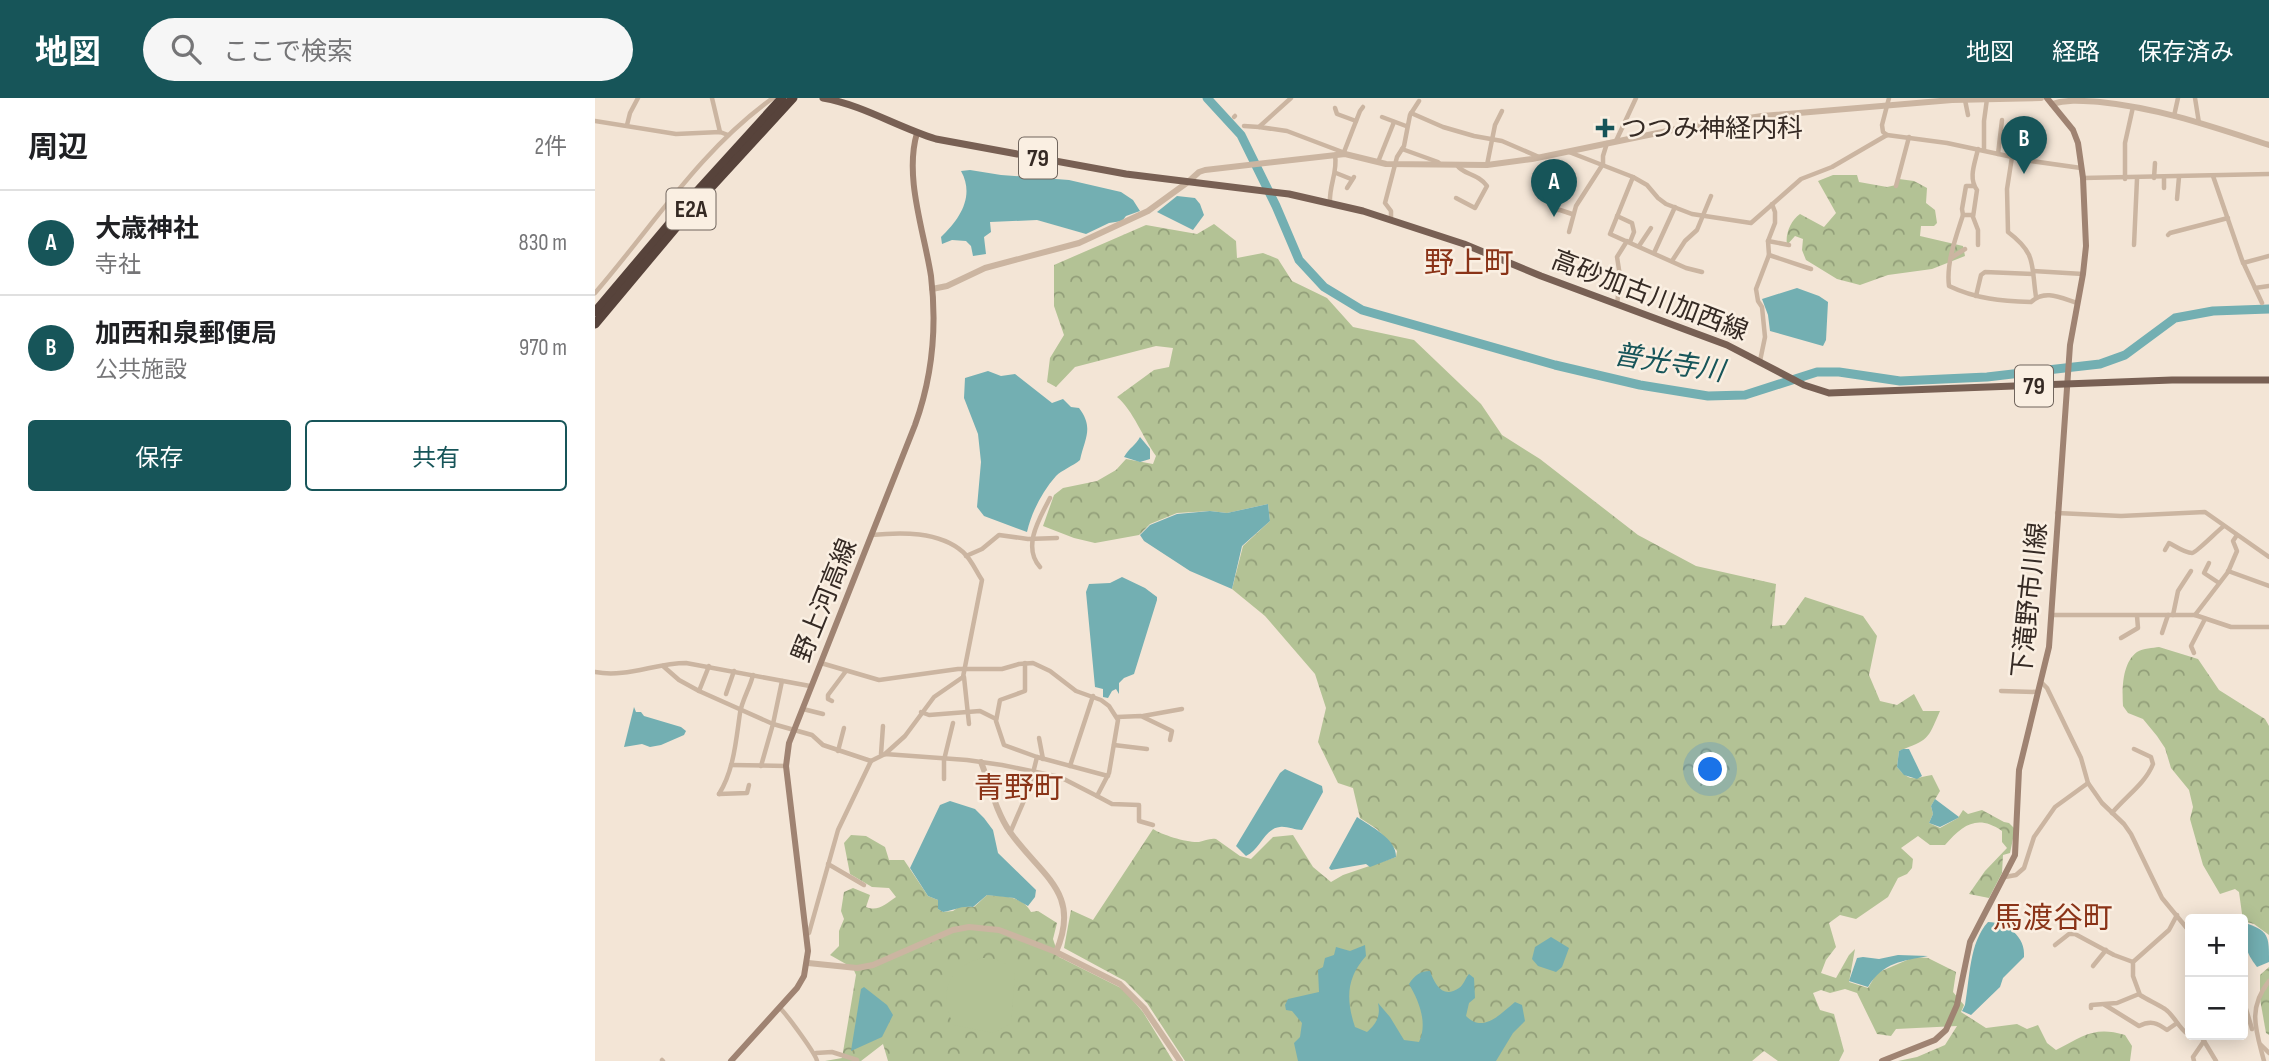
<!DOCTYPE html>
<html lang="ja">
<head>
<meta charset="utf-8">
<style>
	body { margin:0; font-family:"Sofia Sans Condensed","Noto Sans JP",sans-serif; background:#f6f6f6; color:#202124 }
	.controls { position:absolute; right:21px; bottom:21px; display:grid; overflow:hidden; border-radius:7px; box-shadow:0 4px 18px #0003 }
	.controls button { width:63px; height:63px; display:grid; place-items:center; padding:0; border:0; border-bottom:2px solid #e0e0e0; background:#fff; color:#202124; font:35px sans-serif }
	.you { position:absolute; left:1116px; top:672px; width:24px; height:24px; margin:-18px; border:5px solid #fff; border-radius:50%; background:#1a73e8; box-shadow:0 0 0 10px #1a73e833 }
	.badge { display:grid; place-items:center; width:46px; height:46px; border-radius:50%; background:#175559; color:#fff; font-size:23px; font-weight:700 }
	.pin { position:absolute; translate:-50% -58px; filter:drop-shadow(0 2px 4px #0008) }
	.pin::after { content:''; position:absolute; top:37px; width:24px; height:21px; background:inherit; clip-path:polygon(0 0,100% 0,50% 100%) }
	.list { margin:0; padding:0; list-style:none }
	h2 { display:flex; justify-content:space-between; align-items:center; height:91px; margin:0; padding:0 28px; font-size:30px }
	h2 small { font-size:23px; font-weight:400; color:#757577 }
	.list li { display:grid; grid-template-columns:46px 1fr auto; gap:21px; align-items:center; box-sizing:border-box; height:105px; padding:0 28px; border-top:2px solid #e0e0e0 }
	.list b { display:block; font-size:26px; white-space:nowrap }
	.list p { margin:0; font-size:23px; white-space:nowrap; color:#757577 }
	.list em { font-size:23px; font-style:normal; color:#757577 }
	.actions { display:flex; gap:14px; padding:21px 28px }
	.actions a { flex:1; padding:16px 0; border:2px solid #175559; border-radius:7px; text-align:center; font-size:24px; color:#175559 }
	.actions .main { background:#175559; color:#fff }
	.icon { flex:none; width:38px; height:38px; fill:none; stroke:currentColor; stroke-width:2; stroke-linecap:round; stroke-linejoin:round }
	.map { position:relative; flex:none; width:1674px; height:963px; overflow:hidden }
	header { display:flex; align-items:center; gap:42px; box-sizing:border-box; height:98px; padding:0 35px; background:#175559; color:#fff }
	header strong { font-size:33px }
	nav { display:flex; gap:38px; margin-inline-start:auto; font-size:24px }
	.search { width:490px; height:63px; background:#f6f6f6; display:flex; align-items:center; gap:18px; box-sizing:border-box; padding:0 24px; border-radius:38px; color:#757577; font-size:26px }
	main { display:flex }
	aside { flex:1; background:#fff }
	.map>svg:first-child { display:block }
	.forest { fill:url(#forest-crowns) }
	.pitch { fill:#b3c295 }
	.water { fill:#73afb2 }
	.lines { fill:none; stroke-linecap:round; stroke-linejoin:round }
	.river { stroke:#73afb2; stroke-width:9 }
	.minor { stroke:#cbb5a1; stroke-width:4.5 }
	.tertiary { stroke:#cbb5a1; stroke-width:6 }
	.secondary { stroke:#9f8372; stroke-width:6 }
	.primary { stroke:#786054; stroke-width:7 }
	.motorway { stroke:#57433b; stroke-width:9 }
	.poi-dot { fill:#175559; stroke:#faefe2; stroke-width:2.5 }
	.labels { text-anchor:middle; stroke-width:5; stroke-linejoin:round; paint-order:stroke }
	.shield { fill:#faefe2; stroke:#70655d; stroke-width:2 }
	.shield-label { font-size:24px; font-weight:bold; fill:#352a24 }
	.poi-label { font-size:26px; fill:#352a24; stroke:#faefe2; text-anchor:start }
	.street-label { font-size:26px; fill:#352a24; stroke:#faefe2 }
	.water-label { font-size:28px; font-style:italic; fill:#175559; stroke:#faefe2 }
	.quarter-label { font-size:30px; fill:#8a3317; stroke:#faefe2 }
</style>
</head>
<body>
<header>
<strong>地図</strong>
<div class="search"><svg class="icon" aria-label="search" viewBox="0 0 24 24"><circle cx="10" cy="10" r="6"/><path d="M15 15l6 6"/></svg>ここで検索</div>
<nav><a>地図</a><a>経路</a><a>保存済み</a></nav>
</header>
<main>
<aside>
<h2>周辺<small>2件</small></h2>
<ul class="list">
<li><span class="badge">A</span><div><b>大歳神社</b><p>寺社</p></div><em>830 m</em></li>
<li><span class="badge">B</span><div><b>加西和泉郵便局</b><p>公共施設</p></div><em>970 m</em></li>
</ul>
<div class="actions"><a class="main">保存</a><a>共有</a></div>
</aside>
<div class="map">
<svg width="1674" height="963" viewBox="0 0 1674 963">
	<defs>
		<pattern id="forest-crowns" width="20" height="18" patternUnits="userSpaceOnUse" patternTransform="scale(1.75)"><rect width="20" height="18" fill="#b3c295"/><path d="M2 6a3 3 0 1 1 6 0M12 15a3 3 0 1 1 6 0" fill="none" stroke="#929e79"/></pattern>
	</defs>
	<rect width="100%" height="100%" fill="#f3e5d6"/>
	<g class="forest">
		<path d="M1238,77H1262L1264,84L1292,89L1301,87L1304,81L1319,83L1332,90L1331,105L1340,112L1342,125L1339,128H1326L1325,138L1368,148L1370,158L1337,171L1293,177L1265,187L1242,181L1211,162L1207,152L1208,141L1200,138L1192,147C1190,136 1196,122 1205,116L1229,129L1241,115L1223,83Z"/>
		<path d="M619,126L641,143L642,160L668,155L683,161L697,183L732,200L758,229L819,242L886,306L907,337L945,361L1043,437L1101,468L1181,486L1177,528L1190,527L1210,499L1268,518L1282,538L1274,577L1285,603L1302,607L1319,596L1328,613H1345C1332,643 1334,641 1304,653L1302,669C1315,685 1320,680 1337,677L1345,693L1336,708L1338,716L1334,725L1345,730L1363,720L1368,712L1373,716L1387,712L1409,724L1414,725L1420,731L1415,755L1408,757L1407,775L1394,800L1374,796L1390,773L1412,750L1407,744V733C1382,716 1368,727 1350,747H1335L1323,738L1306,750L1318,761L1317,770L1312,776L1303,780L1293,799L1261,821L1245,817L1234,825L1241,849L1231,862L1226,875L1241,880L1254,857L1260,851L1254,884L1273,890L1282,875L1319,859L1333,860L1361,874L1358,894L1369,907L1366,914L1391,930L1422,926L1432,931L1443,927L1452,945L1461,952C1489,938 1499,928 1530,937L1537,948L1535,963H1303L1322,959L1350,947L1362,928L1301,931L1296,938L1282,936L1262,895L1250,891L1235,895L1226,892L1218,895L1225,912L1239,916L1249,953L1244,963H1183L1169,953L1157,963H590L552,905L530,883L469,850L476,812L498,822L558,731C567,737 593,745 604,744C610,743 614,740 621,741L645,758L656,761L678,739L698,737L718,769L736,784L748,777L801,759L802,753L782,731L765,720L758,690L743,685L723,644L731,610L720,576L670,518L637,491L648,448L675,423L673,406L632,415L615,413L582,415L555,426L544,437L500,445L479,440L448,428L459,397L468,390L502,383L521,372L531,361L558,366L561,358C548,340 538,312 522,299L559,272L574,269L578,250L561,248L480,269L461,289L452,284L455,260L469,237L459,208V167L551,127L602,136Z"/>
		<path d="M1564,549L1603,561L1624,592L1670,621L1674,628V837L1659,826L1648,823L1644,794L1640,791L1625,796L1608,767L1595,721L1598,709L1594,692L1576,670L1570,650L1562,638L1548,621L1533,615L1528,608C1527,591 1527,565 1542,554C1548,550 1558,550 1564,549Z"/>
		<path d="M256,737L271,738L290,749L294,762H309L333,798L343,802V811L348,814L358,813L365,808L379,809L392,797C408,798 428,798 436,814L443,813L462,825L458,841L464,859L528,891L548,914L578,963H293L288,946L266,963H230L247,960L261,877L258,870L235,857L244,848V833L249,821L246,813L249,794L258,790L275,797L271,809C283,814 291,806 301,799L294,790L277,789L255,776L249,745Z"/>
		<path d="M1674,869V937L1671,935L1665,901V877Z"/>
	</g>
	<path class="pitch" d="M388,860C403,860 411,864 420,876L416,925L399,935L359,927C342,897 353,867 388,860Z"/>
	<g class="water">
		<path d="M375,72L406,77L474,82L526,94L538,102L545,113L531,118L527,123L514,125L491,136L442,122L395,124L396,134L389,139L391,156L378,158L376,148L371,143L357,142L347,146L346,139C365,121 380,98 366,73Z"/>
		<path d="M582,98L600,100L605,106L609,117L598,132L562,114Z"/>
		<path d="M1202,190L1224,198L1233,204L1231,242L1228,248L1175,233L1173,217L1167,201Z"/>
		<path d="M393,273L406,278L420,276L457,305L468,301L476,309L484,310C499,330 490,340 485,362C478,368 467,372 461,378C447,394 437,413 432,434L389,418L382,409L386,364L383,336L369,300L370,280Z"/>
		<path d="M545,339L555,351V361L545,364L529,359C534,350 541,347 545,339Z"/>
		<path d="M673,406L675,423L647,448L637,491L595,473L549,443L545,437L555,427L582,416L615,413L632,415Z"/>
		<path d="M527,479L550,490L562,499V502L539,576L529,580L524,585V596L521,591L517,593L513,600L508,599V591L500,589L491,494L494,486L515,485Z"/>
		<path d="M39,609L41,614H46L49,618L86,629L91,633L89,637L66,647L55,649L47,646L29,649Z"/>
		<path d="M1308,651H1314L1327,678L1322,681L1309,677L1302,669L1304,653Z"/>
		<path d="M690,671L727,688L728,694L707,732C700,732 691,728 685,729C670,730 665,752 651,758L641,748L685,675Z"/>
		<path d="M1340,701L1364,719L1363,720L1345,729L1334,725L1338,716L1336,708Z"/>
		<path d="M355,703L380,711L389,720L398,732L403,755L441,792L440,799L433,808L419,800L392,797L378,809C363,808 362,812 348,814L343,811V802L333,798L315,770L345,707Z"/>
		<path d="M762,719C775,728 802,741 801,759L775,769L771,766L736,772L734,770Z"/>
		<path d="M1393,824C1412,824 1431,839 1429,859L1408,880L1405,889L1376,917L1367,913L1370,907C1375,880 1374,845 1393,824Z"/>
		<path d="M1648,824C1674,833 1674,837 1674,864L1662,869C1650,854 1648,842 1648,824Z"/>
		<path d="M956,839L974,850L967,869L961,874L943,868L937,861L940,849Z"/>
		<path d="M770,847L771,858C751,880 751,902 760,929L772,934C781,926 786,918 783,905L795,919L809,942L824,944C833,925 824,903 814,886C820,877 825,873 835,873C840,887 848,901 864,890C869,887 870,880 874,876L879,880L880,900L874,905L871,918C889,936 906,915 920,904L927,907L930,923L918,935L901,963H703L699,945L705,939L707,925L697,913L691,912L690,907L693,901L724,894L723,872L728,869L730,860L739,857L741,849L755,853Z"/>
		<path d="M1303,857L1333,858C1308,863 1288,864 1273,889L1254,883L1262,860L1268,859L1284,861Z"/>
		<path d="M269,889L292,907L298,917L287,939L256,953L266,891Z"/>
	</g>
	<g class="lines">
		<path class="river" d="M612,0L646,37L681,108L704,162L729,189L767,212L960,267L1045,287L1113,298L1150,297L1222,274H1244L1305,283L1392,279L1505,266L1530,257L1580,220L1618,213L1674,211"/>
		<g class="minor">
			<path d="M117,0L125,34"/>
			<path d="M1600,0L1604,25"/>
			<path d="M1370,2L1373,17"/>
			<path d="M740,10L742,16L761,23"/>
			<path d="M816,15L848,29L879,38L907,43L944,59"/>
			<path d="M1579,18L1583,0"/>
			<path d="M639,19L640,18"/>
			<path d="M787,19L811,28"/>
			<path d="M0,23L81,36L125,34L133,37"/>
			<path d="M32,27L35,15L43,0"/>
			<path d="M649,28L664,29L696,0"/>
			<path d="M664,29L692,33L750,55"/>
			<path d="M1292,37L1288,34L1287,27L1294,0"/>
			<path d="M1021,43L1041,0"/>
			<path d="M807,51L843,64L845,66"/>
			<path d="M1383,51C1380,65 1373,80 1382,92L1378,119L1383,132V147"/>
			<path d="M1389,52V23L1392,1"/>
			<path d="M749,54L765,13L768,9"/>
			<path d="M974,54L1038,79L1052,87L1063,100L1071,106L1097,116L1156,125L1206,81L1237,69L1292,37L1352,45L1436,63L1486,70"/>
			<path d="M1403,56L1407,22"/>
			<path d="M1417,59L1412,91L1413,134C1442,156 1436,166 1441,199"/>
			<path d="M783,64L799,24"/>
			<path d="M892,67L900,27L907,13"/>
			<path d="M741,75L756,81"/>
			<path d="M1618,78L1647,162L1667,205"/>
			<path d="M1038,79L1015,136L1091,170L1107,174"/>
			<path d="M1488,80L1674,76"/>
			<path d="M1559,80L1560,65"/>
			<path d="M1569,80V90"/>
			<path d="M1530,81V45L1538,9"/>
			<path d="M1301,88L1314,39"/>
			<path d="M752,90L759,79"/>
			<path d="M861,100L880,110L892,88C883,75 868,77 862,67"/>
			<path d="M1582,101L1584,79"/>
			<path d="M735,104C734,87 743,74 740,57"/>
			<path d="M958,112H965L977,116"/>
			<path d="M1368,117L1367,111L1371,88H1378"/>
			<path d="M1377,117H1368C1361,139 1351,165 1354,188C1381,201 1407,203 1436,204C1450,191 1466,200 1482,205"/>
			<path d="M1022,118L1037,125L1039,134L1035,144"/>
			<path d="M796,122V113L790,105L802,59L809,48L815,17L824,3"/>
			<path d="M974,134L981,108L1008,66V58L1012,45"/>
			<path d="M1573,137L1575,135L1633,120"/>
			<path d="M1173,143L1194,147"/>
			<path d="M1539,147L1542,81"/>
			<path d="M1044,148L1056,130"/>
			<path d="M1059,155L1080,109"/>
			<path d="M1174,157L1216,171"/>
			<path d="M1356,160L1370,151"/>
			<path d="M1077,163L1090,143L1102,132L1116,98"/>
			<path d="M1648,165L1674,158"/>
			<path d="M1438,173L1488,176"/>
			<path d="M1660,190L1674,188"/>
			<path d="M0,195C58,128 105,52 178,0"/>
			<path d="M1381,198L1386,177L1390,174L1438,176"/>
			<path d="M1022,207L1025,178L1022,159L1032,143"/>
			<path d="M1165,263L1170,239L1167,209L1163,203L1161,191L1174,157L1173,143L1180,125V114L1177,106"/>
			<path d="M1462,415L1526,418L1610,414L1674,459"/>
			<path d="M276,437C306,434 344,433 368,454C376,461 381,473 387,482L368,579L339,599L310,638L290,656"/>
			<path d="M1570,452L1574,445C1580,448 1590,455 1597,455C1601,455 1623,432 1629,428"/>
			<path d="M371,458L387,451L404,437L433,441L462,440"/>
			<path d="M1614,465L1609,475L1624,485"/>
			<path d="M445,469C427,449 444,421 455,400"/>
			<path d="M1633,473L1674,488"/>
			<path d="M1456,517H1600L1636,529H1674"/>
			<path d="M1578,517L1583,493L1596,473"/>
			<path d="M1600,517L1633,474L1642,453L1638,443L1642,437"/>
			<path d="M1567,535L1573,517"/>
			<path d="M1526,540L1543,530L1542,518"/>
			<path d="M1599,555L1596,548L1610,521"/>
			<path d="M430,565V593L405,602L401,623L409,647L442,659L513,678"/>
			<path d="M68,568L84,582L104,593L178,626L217,637L228,647L276,663L290,656L372,662L407,667L465,679L502,698L514,675L523,622L514,608L506,602L481,593L455,573L438,565L424,566L407,571H363L284,582L226,565"/>
			<path d="M0,574C32,580 60,565 91,565L215,588"/>
			<path d="M369,579L374,626"/>
			<path d="M1446,584L1452,590L1486,660L1493,685L1507,705L1529,726L1536,736L1567,800L1595,834"/>
			<path d="M104,593L114,568"/>
			<path d="M1406,593L1443,594"/>
			<path d="M131,596L139,573"/>
			<path d="M237,603L233,601V597L251,573"/>
			<path d="M208,611L228,616"/>
			<path d="M326,614L334,617L385,613L401,621"/>
			<path d="M548,618L587,611"/>
			<path d="M522,619L546,618L577,633L575,642"/>
			<path d="M444,640L448,661"/>
			<path d="M519,647L552,651"/>
			<path d="M243,653L249,630"/>
			<path d="M286,656L288,628"/>
			<path d="M136,667L191,668"/>
			<path d="M166,668L178,626L187,583"/>
			<path d="M475,668L498,598"/>
			<path d="M349,681V662L358,625"/>
			<path d="M124,696C139,672 141,642 145,615C147,602 155,590 158,577"/>
			<path d="M124,696L152,695L154,687"/>
			<path d="M502,698L517,706L544,707V723L558,727"/>
			<path d="M1517,715C1531,698 1550,686 1558,666L1556,659L1539,651"/>
			<path d="M415,735L434,691L442,659"/>
			<path d="M233,766L269,787"/>
			<path d="M1410,779L1421,777L1429,770L1439,739L1460,709L1493,685"/>
			<path d="M1582,817L1574,832L1538,864V878L1545,897C1553,902 1562,906 1570,911C1584,921 1587,944 1609,937"/>
			<path d="M211,837L214,835L243,732L276,663"/>
			<path d="M1460,847L1474,836H1480L1519,857L1538,864"/>
			<path d="M1498,868L1511,852"/>
			<path d="M1648,901L1657,931"/>
			<path d="M1510,907L1544,928C1556,922 1562,925 1572,932L1582,925"/>
			<path d="M185,910C192,917 221,956 222,963"/>
			<path d="M1496,910V907L1522,905L1544,896"/>
			<path d="M1606,938L1621,963"/>
			<path d="M1666,947L1674,955"/>
			<path d="M221,955L237,954L262,962"/>
			<path d="M67,962L68,963"/>
			<path d="M1599,963L1598,959L1609,943"/>
			<path d="M1669,963C1661,932 1652,911 1674,883"/>
		</g>
		<g class="tertiary">
			<path d="M1457,6C1473,1 1489,3 1505,4C1564,10 1618,29 1674,47"/>
			<path d="M337,191L352,188L390,170L484,145L553,113L593,84L604,74L610,72L750,56L791,66L892,67L937,61L1087,30L1167,18L1357,2L1446,0"/>
			<path d="M386,664C395,687 401,714 415,734C446,778 487,794 461,854"/>
			<path d="M213,865L262,870L278,867L358,832L374,829L404,832L461,854L525,886L549,910L585,963"/>
		</g>
		<g class="secondary">
			<path d="M136,963L202,890L209,878L213,853L191,668L194,645L320,327C337,280 342,228 336,178C329,133 309,79 322,35"/>
			<path d="M1287,963L1340,942L1351,932L1362,907L1375,844L1420,757L1424,672L1454,549L1475,247L1488,176L1491,148L1488,80L1483,45L1478,32L1452,0"/>
		</g>
		<path class="primary" d="M228,0C268,7 302,29 341,41L531,76L694,96L768,113L869,146L946,178L1132,247L1209,287L1234,295L1577,282H1674"/>
		<g class="motorway">
			<path d="M0,214L98,98L187,0"/>
			<path d="M0,226L98,109L198,0"/>
		</g>
	</g>
	<path class="poi-dot" d="M1006.5 19.5h7v7h7v7h-7v7h-7v-7h-7v-7h7z"/>
	<g class="labels">
		<g class="shield">
			<rect x="424" y="39.5" width="38" height="41" rx="5"/>
			<rect x="71.5" y="90.5" width="49" height="41" rx="5"/>
			<rect x="1420" y="267.5" width="38" height="41" rx="5"/>
		</g>
		<g class="shield-label">
			<text x="443" y="68">79</text>
			<text x="96" y="119">E2A</text>
			<text x="1439" y="296">79</text>
		</g>
		<g class="poi-label">
			<text x="1026" y="39">つつみ神経内科</text>
		</g>
		<g class="street-label">
			<text transform="translate(1055 197) rotate(21)" y="9">高砂加古川加西線</text>
			<text transform="translate(229 502) rotate(-68)" y="9">野上河高線</text>
			<text transform="translate(1434 502) rotate(-84)" y="9">下滝野市川線</text>
		</g>
		<g class="water-label">
			<text transform="translate(1074 264) rotate(9)" y="10">普光寺川</text>
		</g>
		<g class="quarter-label">
			<text x="874" y="175">野上町</text>
			<text x="424" y="700">青野町</text>
			<text x="1458" y="830">馬渡谷町</text>
		</g>
	</g>
</svg>
<div class="controls">
<button>+</button>
<button>−</button>
</div>
<div class="you"></div>
<div class="pin badge" style="left:959px;top:119px">A</div>
<div class="pin badge" style="left:1429px;top:76px">B</div>
</div>
</main>
</body>
</html>
